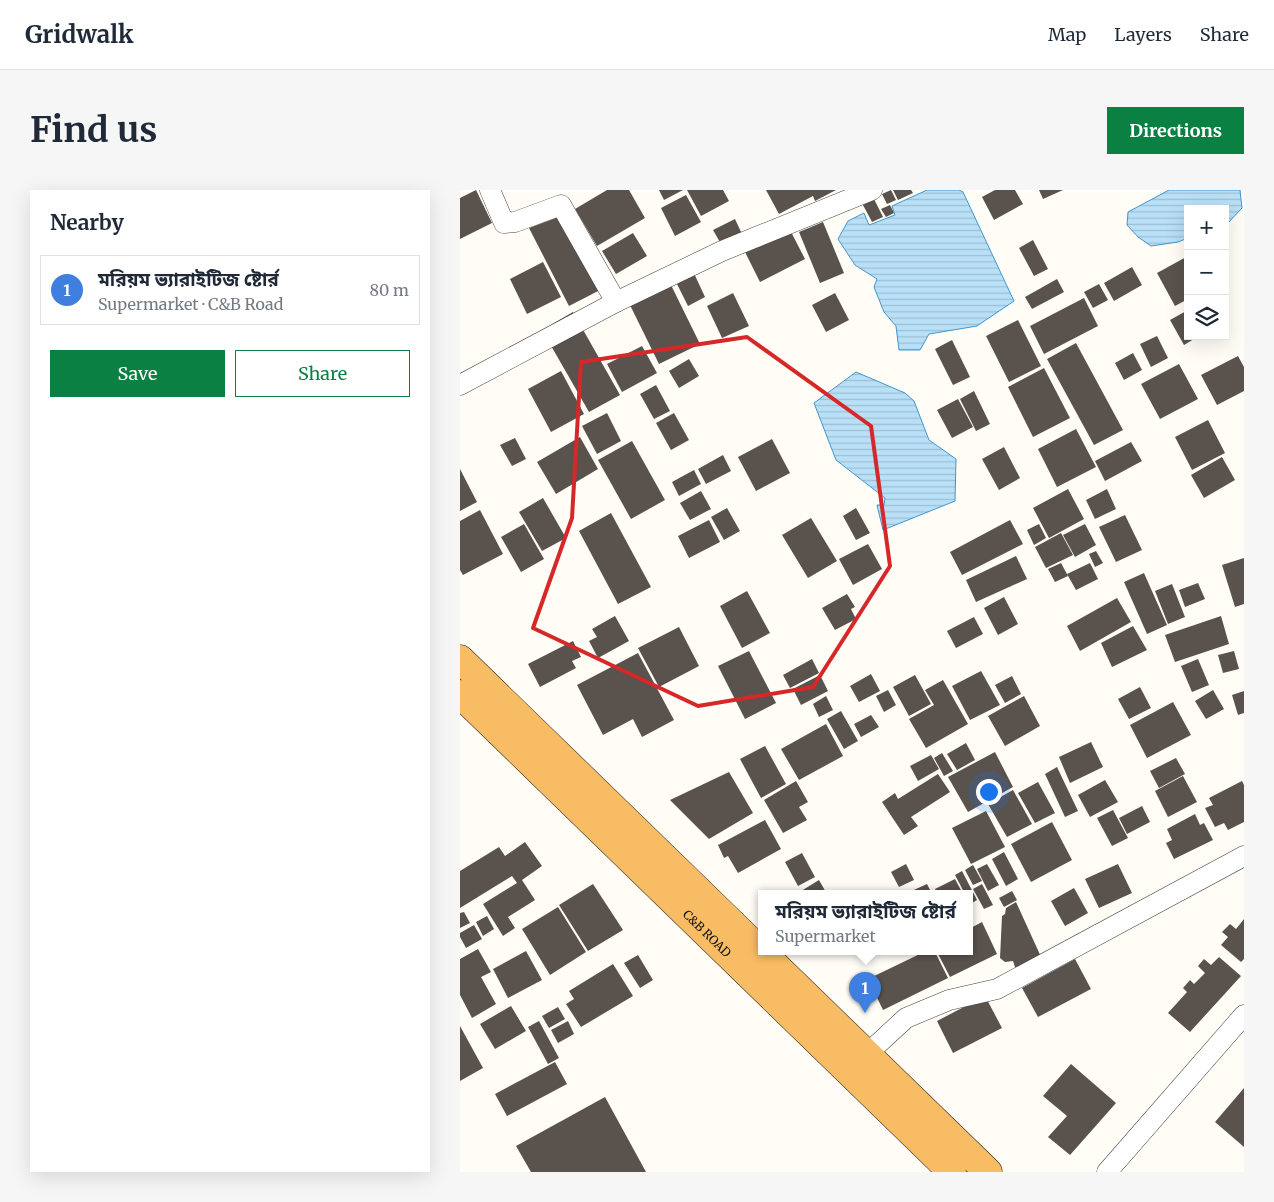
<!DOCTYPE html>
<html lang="en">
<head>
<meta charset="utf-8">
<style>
	body { margin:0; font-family:Merriweather,"Noto Sans Bengali",serif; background:#f6f6f7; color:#1f2937 }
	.controls { position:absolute; right:15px; top:15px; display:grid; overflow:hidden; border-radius:0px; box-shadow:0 5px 20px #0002 }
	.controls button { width:45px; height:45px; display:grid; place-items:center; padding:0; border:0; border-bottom:1px solid #e0e1e3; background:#fff; color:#1f2937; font:25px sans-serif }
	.you { position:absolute; left:528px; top:601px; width:18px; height:18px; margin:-12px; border:4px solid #fff; border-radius:50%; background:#1a73e8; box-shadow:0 0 0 8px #1a73e833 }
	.badge { display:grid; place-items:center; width:32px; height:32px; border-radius:50%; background:#0b8043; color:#fff; font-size:16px; font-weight:700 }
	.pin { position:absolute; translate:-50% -41px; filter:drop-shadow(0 1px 2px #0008) }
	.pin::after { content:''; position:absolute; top:26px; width:18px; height:15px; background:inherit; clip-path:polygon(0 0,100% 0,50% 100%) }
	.popup { position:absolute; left:298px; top:700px; width:215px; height:65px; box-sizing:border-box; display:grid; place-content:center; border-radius:0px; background:#fff; filter:drop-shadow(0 1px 4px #0005); font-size:16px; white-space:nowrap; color:#747a83 }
	.popup b { font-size:19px; color:#1f2937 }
	.popup::after { content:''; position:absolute; left:50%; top:100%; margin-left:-10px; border:10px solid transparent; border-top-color:#fff }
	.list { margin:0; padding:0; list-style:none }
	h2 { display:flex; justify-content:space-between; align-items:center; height:65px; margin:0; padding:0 20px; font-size:21px }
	h2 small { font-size:16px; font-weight:400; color:#747a83 }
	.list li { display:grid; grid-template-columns:32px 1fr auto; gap:15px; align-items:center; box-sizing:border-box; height:70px; margin:0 10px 10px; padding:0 10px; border:1px solid #e0e1e3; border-radius:0px }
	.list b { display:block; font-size:19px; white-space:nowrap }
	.list p { margin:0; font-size:16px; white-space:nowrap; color:#747a83 }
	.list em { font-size:16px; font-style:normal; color:#747a83 }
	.actions { display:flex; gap:10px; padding:15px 20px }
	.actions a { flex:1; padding:11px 0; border:1px solid #0b8043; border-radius:0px; text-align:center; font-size:18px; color:#0b8043 }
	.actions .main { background:#0b8043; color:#fff }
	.icon { flex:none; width:28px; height:28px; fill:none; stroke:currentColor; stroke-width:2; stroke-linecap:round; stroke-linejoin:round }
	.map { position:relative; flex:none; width:784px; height:982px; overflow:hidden; border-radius:0px }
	header { display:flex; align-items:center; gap:30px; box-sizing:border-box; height:70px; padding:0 25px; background:#fff; border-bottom:1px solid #e0e1e3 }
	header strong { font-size:24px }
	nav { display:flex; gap:28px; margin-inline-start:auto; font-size:18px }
	.intro { display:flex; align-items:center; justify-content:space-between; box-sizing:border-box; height:120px; padding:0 30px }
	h1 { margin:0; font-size:35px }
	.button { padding:12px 22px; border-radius:0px; background:#0b8043; color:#fff; font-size:18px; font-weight:700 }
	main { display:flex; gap:30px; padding:0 30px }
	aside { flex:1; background:#fff; border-radius:0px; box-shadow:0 5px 20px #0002 }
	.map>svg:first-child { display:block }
	.water { fill:url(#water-rules); stroke:#3f96cf }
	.building { fill:#5a524d }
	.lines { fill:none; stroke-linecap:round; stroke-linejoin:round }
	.minor-casing { stroke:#444; stroke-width:21 }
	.trunk-casing { stroke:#222; stroke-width:29 }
	.minor { stroke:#fff; stroke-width:20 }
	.trunk { stroke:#f7bc64; stroke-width:28 }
	.marked { fill:none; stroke:#d62828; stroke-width:4; stroke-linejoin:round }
	.labels { text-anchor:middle; stroke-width:5; stroke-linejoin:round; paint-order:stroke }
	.street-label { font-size:12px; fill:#111; stroke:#fff }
</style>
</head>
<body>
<header>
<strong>Gridwalk</strong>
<nav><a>Map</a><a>Layers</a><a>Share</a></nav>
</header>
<div class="intro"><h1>Find us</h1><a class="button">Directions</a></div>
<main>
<aside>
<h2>Nearby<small></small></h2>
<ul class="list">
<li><span class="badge" style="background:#3f7fe0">1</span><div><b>মরিয়ম ভ্যারাইটিজ ষ্টোর্র</b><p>Supermarket · C&amp;B Road</p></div><em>80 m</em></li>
</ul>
<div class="actions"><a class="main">Save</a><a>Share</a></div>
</aside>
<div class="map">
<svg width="784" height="982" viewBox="0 0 784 982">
	<defs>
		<pattern id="water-rules" width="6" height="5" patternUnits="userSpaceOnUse" patternTransform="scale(1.25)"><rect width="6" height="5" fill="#b9e0f7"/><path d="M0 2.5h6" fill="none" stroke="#9ebfd3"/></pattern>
	</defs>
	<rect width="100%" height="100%" fill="#fffdf5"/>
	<g class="water">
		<path d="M467,0H499L503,2L554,111L517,136L469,144L460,160H439L436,136L424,122L414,97L417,89L395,75L378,49L388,31L404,23L409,35L435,25L432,16Z"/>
		<path d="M709,0H780L782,18L768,33L765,34V19H728V48L718,52L691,56L678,47L667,35L668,22Z"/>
		<path d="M396,182L445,203L454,211L469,250L496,269L495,311L423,340L417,315H424L425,308L376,270L354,213Z"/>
	</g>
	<g class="building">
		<path d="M16,0L32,33L0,49V8Z"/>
		<path d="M147,0H169L185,28L137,56L115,19Z"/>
		<path d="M199,0H223L204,10Z"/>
		<path d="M227,0H263L269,11L241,26Z"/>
		<path d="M306,0H376L355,11L353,6L319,24Z"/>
		<path d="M431,0L436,10L427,14L422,4Z"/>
		<path d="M433,0H451L453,3L438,10Z"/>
		<path d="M535,0H555L563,14L534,30L522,7Z"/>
		<path d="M579,0H603L583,9Z"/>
		<path d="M226,5L241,32L215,46L201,18Z"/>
		<path d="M414,9L423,27L412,32L403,15Z"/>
		<path d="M430,15L434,23L426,27L421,19Z"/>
		<path d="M101,26L144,98L109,116L69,38Z"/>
		<path d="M275,29L282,44L261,54L253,40Z"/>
		<path d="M363,32L384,83L360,93L339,42Z"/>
		<path d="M329,38L345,69L300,92L284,60Z"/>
		<path d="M173,43L187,66L156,84L142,61Z"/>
		<path d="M573,50L588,79L574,86L559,58Z"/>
		<path d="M728,66V109L715,116L697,83Z"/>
		<path d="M83,72L101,107L67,124L50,89Z"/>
		<path d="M672,77L682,95L654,111L644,93Z"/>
		<path d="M232,79L245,107L228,116L214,88Z"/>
		<path d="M597,89L604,102L572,119L565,107Z"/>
		<path d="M209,91L240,154L199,174L168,111Z"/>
		<path d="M639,94L648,110L633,118L624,102Z"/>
		<path d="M273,103L289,136L262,148L247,116Z"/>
		<path d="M375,103L389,130L366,142L352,115Z"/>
		<path d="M624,108L638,136L584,164L570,136Z"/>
		<path d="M728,120V146H739L724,155L710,130Z"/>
		<path d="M113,122L160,205L129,222L82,140Z"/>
		<path d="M558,130L581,176L549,192L526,146Z"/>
		<path d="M697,146L708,168L691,177L680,154Z"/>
		<path d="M492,150L510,187L493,195L475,159Z"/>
		<path d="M616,153L663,240L634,255L587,169Z"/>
		<path d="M182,156L197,183L162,202L147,174Z"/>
		<path d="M673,163L682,180L664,190L655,173Z"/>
		<path d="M778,166L784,177V201L757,215L741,185Z"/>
		<path d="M229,169L239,186L219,198L209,181Z"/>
		<path d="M719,174L738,209L700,229L681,194Z"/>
		<path d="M584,178L610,228L573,247L548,197Z"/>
		<path d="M101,181L124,224L91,242L68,199Z"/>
		<path d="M196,195L210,221L194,229L180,204Z"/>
		<path d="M514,201L530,234L516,241L500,209Z"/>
		<path d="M498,209L513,237L492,248L477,220Z"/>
		<path d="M147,223L161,251L137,264L122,236Z"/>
		<path d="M214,223L229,250L211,260L196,233Z"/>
		<path d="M748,230L765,263L732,280L715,247Z"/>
		<path d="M616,239L636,277L597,297L578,259Z"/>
		<path d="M120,247L138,279L96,304L77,272Z"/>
		<path d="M55,248L66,269L52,276L40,255Z"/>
		<path d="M312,249L330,283L296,301L278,267Z"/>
		<path d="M172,251L205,310L171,329L138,270Z"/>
		<path d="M671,252L682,271L645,291L635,271Z"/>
		<path d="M544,257L560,288L539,300L522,269Z"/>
		<path d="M263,265L271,281L246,294L238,279Z"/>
		<path d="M762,267L775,290L744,308L731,285Z"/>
		<path d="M0,279L17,312L0,321Z"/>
		<path d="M234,280L241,294L219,306L212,292Z"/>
		<path d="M608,299L624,329L589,348L573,318Z"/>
		<path d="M647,299L656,319L635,329L626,310Z"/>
		<path d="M241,301L251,319L230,330L220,313Z"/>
		<path d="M83,308L106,348L82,361L59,322Z"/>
		<path d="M267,318L280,341L264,350L251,327Z"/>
		<path d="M396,318L410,343L396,350L383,326Z"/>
		<path d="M20,320L43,364L3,385L0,380V331Z"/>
		<path d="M151,323L191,397L158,414L119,341Z"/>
		<path d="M665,325L682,360L656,372L639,337Z"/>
		<path d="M351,328L377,371L348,388L322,345Z"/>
		<path d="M249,330L260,352L229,368L218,346Z"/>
		<path d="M550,330L563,354L502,385L490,362Z"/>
		<path d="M64,334L84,369L61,382L41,347Z"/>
		<path d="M579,334L586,348L574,355L567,340Z"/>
		<path d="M625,334L636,355L615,367L603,345Z"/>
		<path d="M601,343L613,365L586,378L575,357Z"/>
		<path d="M408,354L422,379L393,395L379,369Z"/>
		<path d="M636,361L643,373L635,377L629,364Z"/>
		<path d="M556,366L567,389L516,412L506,390Z"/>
		<path d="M784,368V414L775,417L762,375Z"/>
		<path d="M601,373L608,386L595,392L588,379Z"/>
		<path d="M630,373L638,389L616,400L607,384Z"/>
		<path d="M684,383L707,435L687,444L664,392Z"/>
		<path d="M738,393L745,409L725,417L719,400Z"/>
		<path d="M712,394L725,427L708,434L695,401Z"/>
		<path d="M287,401L310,443L282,458L260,416Z"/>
		<path d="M387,404L395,417L391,419L396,429L375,440L362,418Z"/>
		<path d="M544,407L558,434L538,445L524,418Z"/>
		<path d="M657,408L671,432L620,461L607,436Z"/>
		<path d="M155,426L169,451L138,468L129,451L137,447L132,439Z"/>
		<path d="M761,426L769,454L715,472L705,445Z"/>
		<path d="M514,427L523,444L496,458L487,441Z"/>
		<path d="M673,436L687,460L652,477L641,453Z"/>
		<path d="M219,437L239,476L199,497L178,458Z"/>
		<path d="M113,451L121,467L112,471L116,478L80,497L68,474Z"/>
		<path d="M289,461L316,513L285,529L258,476Z"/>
		<path d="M774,461L779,479L763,483L758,465Z"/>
		<path d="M178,463L214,530L182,547L173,529L143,545L117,495Z"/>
		<path d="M352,469L359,483L330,498L323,485Z"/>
		<path d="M738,469L749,495L732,502L721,476Z"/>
		<path d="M521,481L540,515L510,530L492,496Z"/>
		<path d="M411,484L420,501L399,512L390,496Z"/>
		<path d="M360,485L368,501L341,515L333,499Z"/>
		<path d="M455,485L471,514L449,526L433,497Z"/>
		<path d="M552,486L561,504L545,513L535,495Z"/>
		<path d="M483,490L508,534L466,558L449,529L474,515L465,500Z"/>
		<path d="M680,497L691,518L669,529L658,509Z"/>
		<path d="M428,500L436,515L424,522L416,506Z"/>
		<path d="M753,500L764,519L746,529L735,511Z"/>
		<path d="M784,501V523L778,525L772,505Z"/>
		<path d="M366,506L373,520L359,527L353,514Z"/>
		<path d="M564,506L580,536L545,556L528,526Z"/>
		<path d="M713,512L731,545L687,568L670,535Z"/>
		<path d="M381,521L398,551L384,559L367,529Z"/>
		<path d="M411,525L419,537L401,547L394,534Z"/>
		<path d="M366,534L383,566L339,590L321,559Z"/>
		<path d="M631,552L643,577L610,593L599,567Z"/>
		<path d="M506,553L515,570L497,580L487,564Z"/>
		<path d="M305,556L326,594L301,608L280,569Z"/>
		<path d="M535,562L553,597L508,622L488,587Z"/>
		<path d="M482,563L493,581L484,586L474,568Z"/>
		<path d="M471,565L479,579L458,591L450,576Z"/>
		<path d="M716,568L725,584L699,598L690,581Z"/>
		<path d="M597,577L618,621L605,627L585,584Z"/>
		<path d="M269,582L293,623L249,649L210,610Z"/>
		<path d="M478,584L490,602L451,627L458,636L444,645L422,612L435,603L438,609Z"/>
		<path d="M723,586L737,612L708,627L695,601Z"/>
		<path d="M645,590L658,612L630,627L618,605Z"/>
		<path d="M336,591L348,612L339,617L347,630L323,643L304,610Z"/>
		<path d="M782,591L784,595V632L768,640L764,633L755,637L745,618L753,615L749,608Z"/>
		<path d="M578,592L595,623L575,633L558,603Z"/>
		<path d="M553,600L572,634L547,647L528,614Z"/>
		<path d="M682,616L690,632L667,644L659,628Z"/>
		<path d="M653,620L668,648L652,656L637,628Z"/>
		<path d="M526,621L545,657L511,674L492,638Z"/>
		<path d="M735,624L740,635L744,633L753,650L714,669L706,653L712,650L707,639Z"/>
		<path d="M305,630L321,659L278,683L268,666L264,668L258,655Z"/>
		<path d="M592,632L612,670L571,692L551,654Z"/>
		<path d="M65,652L82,676L62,690L75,710L48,727L55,738L43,746L23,714L57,693L52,686L0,718V681L39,657L45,666Z"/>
		<path d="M544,662L558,689L546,696L532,669Z"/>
		<path d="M342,663L355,687L338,696L325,672Z"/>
		<path d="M446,674L454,690L439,697L431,682Z"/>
		<path d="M527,674L539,695L528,701L517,679Z"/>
		<path d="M658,674L672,703L639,718L625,689Z"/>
		<path d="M513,675L522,691L513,695L505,680Z"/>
		<path d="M502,681L517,710L510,714L509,704H505L495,685Z"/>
		<path d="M495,689L503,704H477L475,699Z"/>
		<path d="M359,690L367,704H339L338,703Z"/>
		<path d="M133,694L163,740L128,761L99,715Z"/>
		<path d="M467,694L472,704H445Z"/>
		<path d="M522,694L533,715L524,719L513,699Z"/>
		<path d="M614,698L628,723L605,736L591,711Z"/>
		<path d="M552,701L557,710L544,717L539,708Z"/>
		<path d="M556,712L582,769L557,783L553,771L545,772L540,768L542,726L545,724L546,718Z"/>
		<path d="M98,717L126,762L90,785L62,739Z"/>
		<path d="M4,722L10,733L0,738V723Z"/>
		<path d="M27,726L34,739L23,746L16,732Z"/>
		<path d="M784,729V769L781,772L761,755L768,747L762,742L770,734L776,739Z"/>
		<path d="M522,732L537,764L490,787L477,762H509V739Z"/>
		<path d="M14,735L22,749L6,758L0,747V743Z"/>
		<path d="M18,759L31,782L21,787L36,814L12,828L0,805V769Z"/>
		<path d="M66,761L82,790L48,808L33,779Z"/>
		<path d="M464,762H475L488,788L423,820L408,789Z"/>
		<path d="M178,765L193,790L180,798L164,773Z"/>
		<path d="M759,767L781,786L730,842L708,823L727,802L723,798L730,790L734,794L745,783L738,776L744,769L751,775Z"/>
		<path d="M615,769L631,799L578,827L562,798Z"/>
		<path d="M153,774L173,806L121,837L106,814L114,809L109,801Z"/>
		<path d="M525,806L542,838L493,863L477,831Z"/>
		<path d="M51,816L66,841L35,859L20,834Z"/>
		<path d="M98,817L105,829L89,838L82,826Z"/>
		<path d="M79,831L99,868L88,874L68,837Z"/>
		<path d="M108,831L114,844L98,853L91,840Z"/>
		<path d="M0,836L23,878L0,891Z"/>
		<path d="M95,872L107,894L47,926L35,904Z"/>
		<path d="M611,874L656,913L610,965L588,947L607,926L583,906Z"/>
		<path d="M784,898V957L755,932Z"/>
		<path d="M145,907L186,982H71L56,956Z"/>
	</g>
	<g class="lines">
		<g class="minor-casing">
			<g id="minor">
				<path d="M30,0L44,33L55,32L101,15L156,112"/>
				<path d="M0,195L156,112L262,61L412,0"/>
				<path d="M407,864L446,828L489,810L537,799L784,666"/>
				<path d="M647,982L784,825"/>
			</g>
		</g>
		<g class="trunk-casing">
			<g id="trunk">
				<path d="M0,469L528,982"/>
				<path id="s1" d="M0,504L492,982"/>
			</g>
		</g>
		<use href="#minor" class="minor"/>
		<use href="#trunk" class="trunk"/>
	</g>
	<path class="marked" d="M287,147L411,236L430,376L353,497L238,516L73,438L112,328L121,172Z"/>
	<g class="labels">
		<g class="street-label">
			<text dy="4" stroke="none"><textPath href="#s1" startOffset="344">C&amp;B ROAD</textPath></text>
		</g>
	</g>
</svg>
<div class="controls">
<button>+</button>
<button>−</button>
<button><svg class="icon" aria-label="layers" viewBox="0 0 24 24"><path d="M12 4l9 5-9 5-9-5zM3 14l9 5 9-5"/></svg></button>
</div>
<div class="you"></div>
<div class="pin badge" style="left:405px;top:823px;background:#3f7fe0">1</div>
<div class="popup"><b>মরিয়ম ভ্যারাইটিজ ষ্টোর্র</b>Supermarket</div>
</div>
</main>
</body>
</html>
